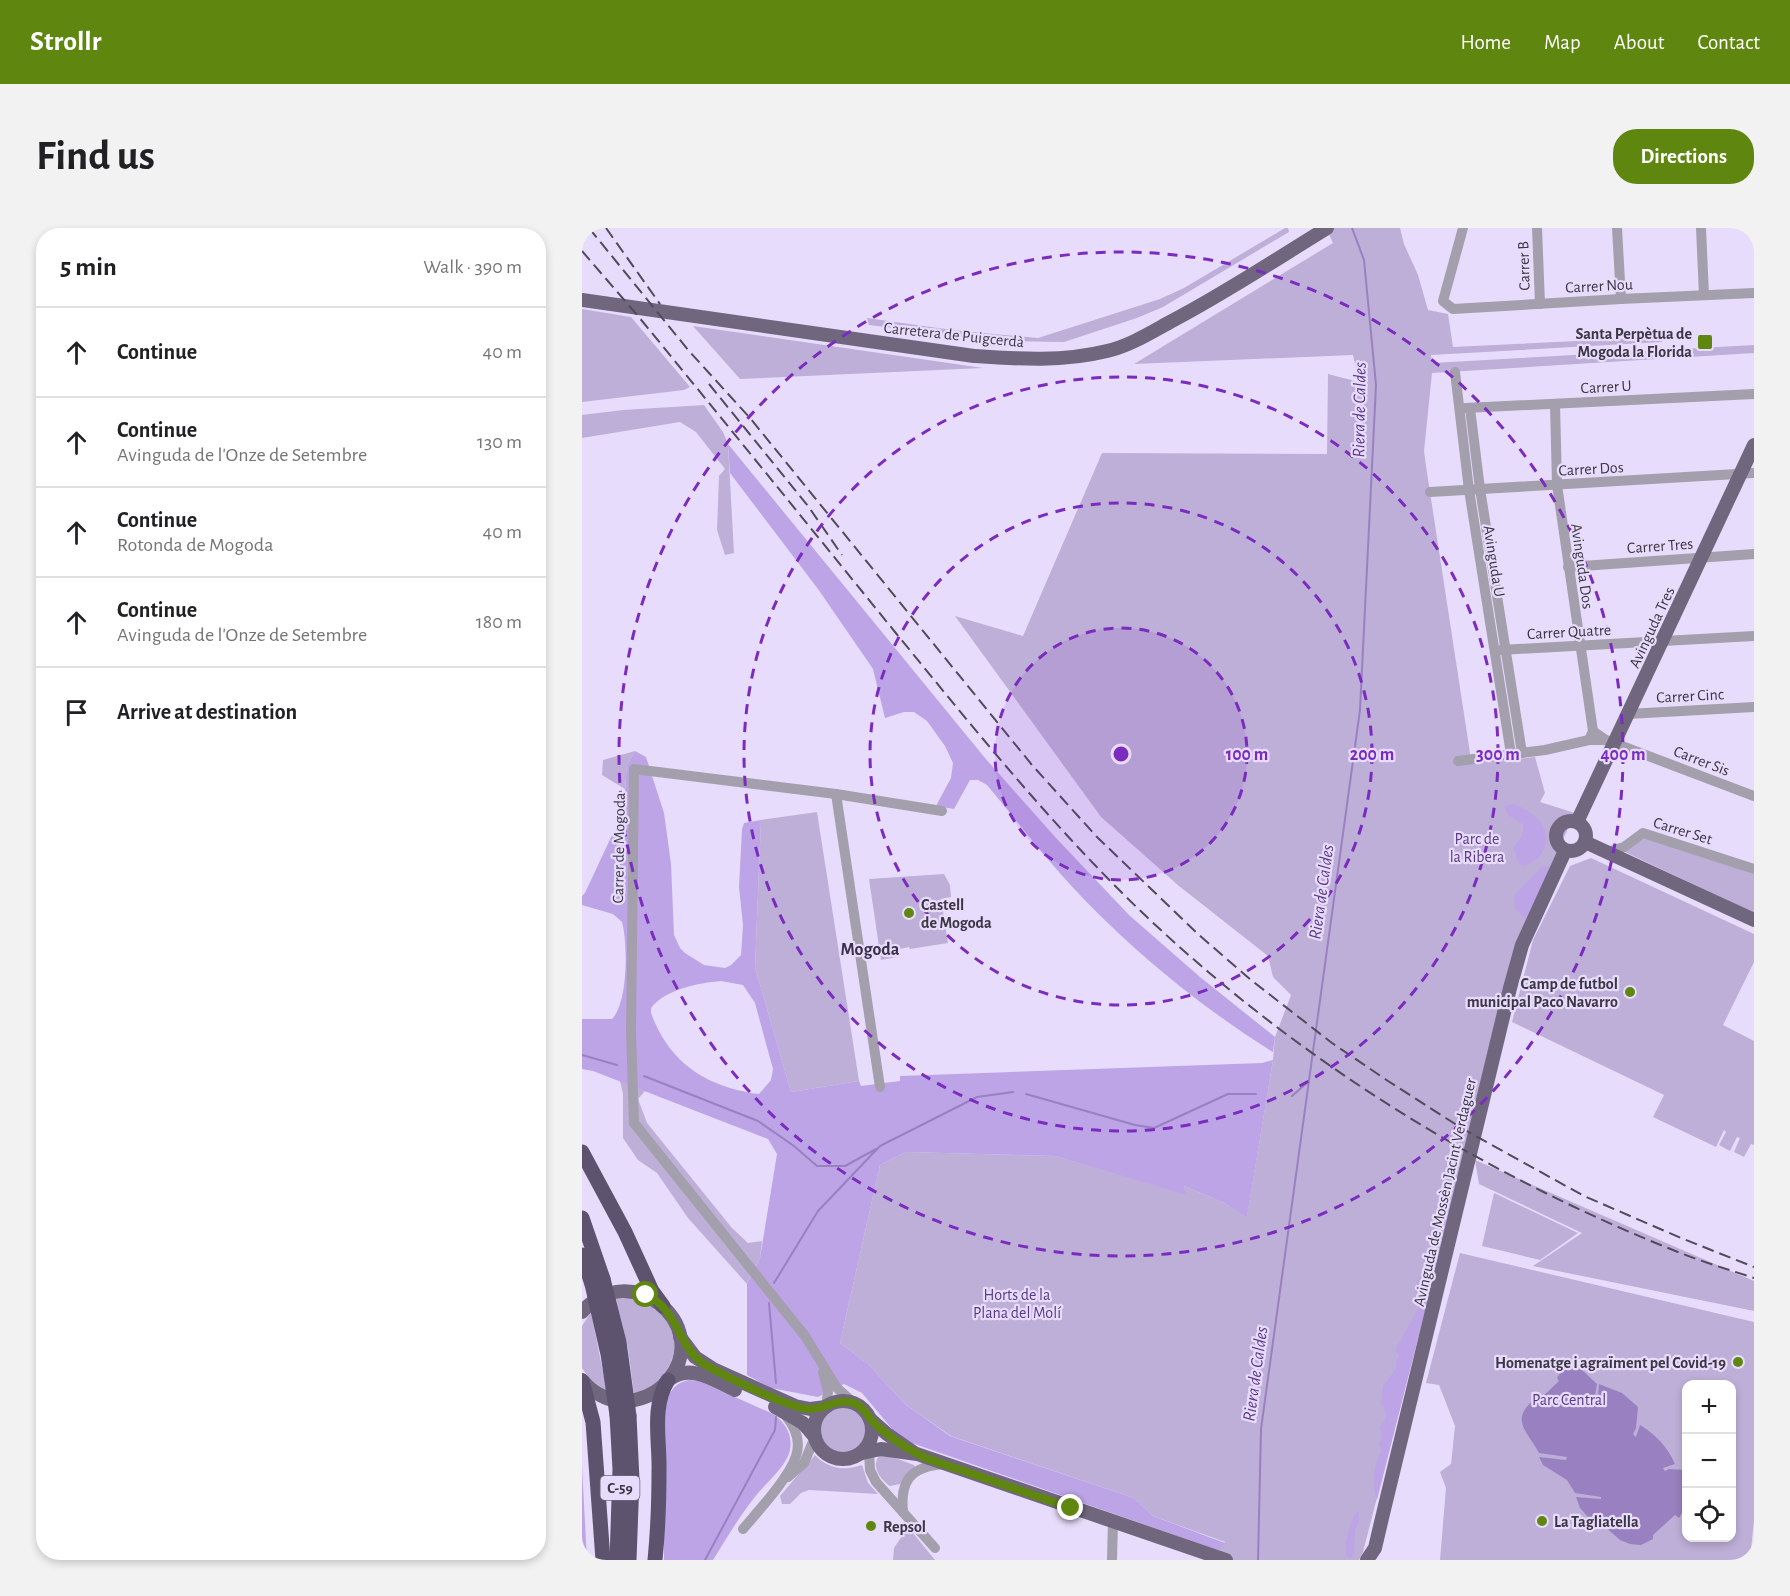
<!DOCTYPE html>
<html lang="en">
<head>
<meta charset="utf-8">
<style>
	body { margin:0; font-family:"Alegreya Sans",sans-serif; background:#f2f2f2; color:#202124 }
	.controls { position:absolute; right:18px; bottom:18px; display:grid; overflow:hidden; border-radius:12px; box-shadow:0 3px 9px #0003 }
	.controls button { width:54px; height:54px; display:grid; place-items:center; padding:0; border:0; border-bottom:2px solid #e0e0e0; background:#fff; color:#202124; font:30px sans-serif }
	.stop { position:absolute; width:18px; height:18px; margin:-14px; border:4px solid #5f8710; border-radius:50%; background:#fff }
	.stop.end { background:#5f8710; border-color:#fff; box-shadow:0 2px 6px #0008 }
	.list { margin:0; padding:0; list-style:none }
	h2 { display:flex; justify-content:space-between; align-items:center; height:78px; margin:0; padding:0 24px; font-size:26px }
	h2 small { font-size:20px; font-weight:400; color:#757577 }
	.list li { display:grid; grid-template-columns:39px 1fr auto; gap:18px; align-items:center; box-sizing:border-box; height:90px; padding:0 24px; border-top:2px solid #e0e0e0 }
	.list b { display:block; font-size:22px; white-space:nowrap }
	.list p { margin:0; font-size:20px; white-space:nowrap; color:#757577 }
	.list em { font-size:20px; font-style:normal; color:#757577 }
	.icon { flex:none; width:33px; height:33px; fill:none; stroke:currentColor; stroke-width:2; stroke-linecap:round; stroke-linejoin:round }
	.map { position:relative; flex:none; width:1172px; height:1332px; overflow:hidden; border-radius:24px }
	header { display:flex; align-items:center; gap:36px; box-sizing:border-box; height:84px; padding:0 30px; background:#5f8710; color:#fff }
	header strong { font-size:28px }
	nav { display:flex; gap:33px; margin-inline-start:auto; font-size:21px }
	.intro { display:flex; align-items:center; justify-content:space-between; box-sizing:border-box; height:144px; padding:0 36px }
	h1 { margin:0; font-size:42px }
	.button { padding:15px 27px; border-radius:24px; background:#5f8710; color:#fff; font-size:21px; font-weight:700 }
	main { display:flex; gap:36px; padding:0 36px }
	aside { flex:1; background:#fff; border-radius:24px; box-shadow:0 3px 9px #0003 }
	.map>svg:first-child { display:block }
	.green { fill:#beafd8; fill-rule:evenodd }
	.forest { fill:#bda4e6; fill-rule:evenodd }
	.water { fill:#9980c0 }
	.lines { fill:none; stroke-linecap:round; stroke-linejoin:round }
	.stream { stroke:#9980c0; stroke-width:2 }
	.minor { stroke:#a49fac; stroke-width:10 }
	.major { stroke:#70677f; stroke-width:14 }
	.highway { stroke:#5d536e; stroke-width:15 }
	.rail { stroke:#504b5a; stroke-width:2; stroke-dasharray:12 6; stroke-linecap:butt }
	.highway-bridge { stroke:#5d536e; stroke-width:15 }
	.route { stroke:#5f8710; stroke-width:8 }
	.ring { fill:none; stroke:#7b2cbf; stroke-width:3; stroke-dasharray:10 8 }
	.poi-dot { fill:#5f8710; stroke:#e8dcfc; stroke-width:2 }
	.labels { text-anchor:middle; stroke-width:4.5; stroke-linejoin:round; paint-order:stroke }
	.shield { fill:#e8dcfc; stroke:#70687b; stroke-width:1.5 }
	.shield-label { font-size:15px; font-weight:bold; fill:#3c3744 }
	.street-label { font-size:16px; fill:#3c3744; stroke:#e8dcfc }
	.poi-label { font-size:16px; font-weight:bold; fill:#3c3744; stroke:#e8dcfc; text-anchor:end }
	.park-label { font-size:16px; fill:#5b3986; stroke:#e8dcfc }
	.water-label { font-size:18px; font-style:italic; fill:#5d3a88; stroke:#e8dcfc }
	.neighbourhood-label { font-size:18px; font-weight:bold; fill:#3a3049; stroke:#e8dcfc }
	.centre { fill:#7b2cbf; stroke:#e8dcfc; stroke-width:3 }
	.ring-label { font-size:18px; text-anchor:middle; font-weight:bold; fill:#7b2cbf; stroke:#e8dcfc; stroke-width:4.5; stroke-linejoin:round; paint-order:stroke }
</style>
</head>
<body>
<header>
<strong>Strollr</strong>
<nav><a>Home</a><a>Map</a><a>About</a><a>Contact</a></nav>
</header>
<div class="intro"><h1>Find us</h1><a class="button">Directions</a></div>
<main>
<aside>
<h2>5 min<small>Walk · 390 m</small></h2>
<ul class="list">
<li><svg class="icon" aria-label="ahead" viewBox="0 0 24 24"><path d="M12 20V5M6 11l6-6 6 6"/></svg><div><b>Continue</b></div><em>40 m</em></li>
<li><svg class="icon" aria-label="ahead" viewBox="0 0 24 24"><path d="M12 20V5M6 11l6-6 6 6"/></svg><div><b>Continue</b><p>Avinguda de l'Onze de Setembre</p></div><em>130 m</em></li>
<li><svg class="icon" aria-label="ahead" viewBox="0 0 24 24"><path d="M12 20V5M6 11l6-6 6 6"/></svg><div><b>Continue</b><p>Rotonda de Mogoda</p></div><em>40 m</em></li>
<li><svg class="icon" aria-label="ahead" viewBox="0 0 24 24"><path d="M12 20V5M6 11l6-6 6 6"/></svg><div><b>Continue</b><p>Avinguda de l'Onze de Setembre</p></div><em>180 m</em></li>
<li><svg class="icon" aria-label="arrive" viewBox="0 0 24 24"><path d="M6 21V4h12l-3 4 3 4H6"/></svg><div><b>Arrive at destination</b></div></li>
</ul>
</aside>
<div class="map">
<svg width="1172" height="1332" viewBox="0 0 1172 1332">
	<rect width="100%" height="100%" fill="#e8dcfc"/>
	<g class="green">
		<path d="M703,0H706L707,4L581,79L555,90L482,114L419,113L287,97L285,90L370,102L456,110L578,71L602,60Z"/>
		<path d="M744,0H818L822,16L836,47L846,82L866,86L871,119L1080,109V114L849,127L850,135L1172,117V125L850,145L842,223L844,238L888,525L892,536L953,529L963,565L958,574L993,585L942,698L925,746L883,928L781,1324L777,1332H633L643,1314L571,1288L552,1270L369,1208L323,1176L286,1136L258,1115L298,937L324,924L473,928L603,966L602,958L642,975L665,988L691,832L693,809L709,767L691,749L686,728L597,658L519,589L373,388L441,408L520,225L745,226L746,146L777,154L771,127L552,136L751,15Z"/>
		<path d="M0,81L49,89L108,159L102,162L0,174Z"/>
		<path d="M111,98L401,140L158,151Z"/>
		<path d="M122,177L141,204L146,216L152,325L143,327L135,302L137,248L143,241L114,204L98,194L0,210V187L41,182Z"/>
		<path d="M53,523L45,537L43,561L20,547L21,532Z"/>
		<path d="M235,584L277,853L209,864L173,739L179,592Z"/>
		<path d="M1063,610L1172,646V685L1041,623Z"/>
		<path d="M1009,630L1172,706V734L1141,797L1172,813V917L1169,916L1162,929L1152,924L1158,910L1155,909L1148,923L1137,917L1144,904L1142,902L1134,919L1071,889L1082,867L930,794L951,712L988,638Z"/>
		<path d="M362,646L368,657L369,669L359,671L366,715L328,721L327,719L313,722L315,729L299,732L287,651Z"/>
		<path d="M38,853L63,863L56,871L65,895L150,1000L166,1015L180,1013L178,1030L165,1056L106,990L75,945L56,932L41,910V866Z"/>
		<path d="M893,932L1172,1053V1083L951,1038L1000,1005L897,956Z"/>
		<path d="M912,965L996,1005L958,1032L900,1018Z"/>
		<path d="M878,1025L1172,1094V1292L1168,1332H858L864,1260L858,1244L869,1236L873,1198L857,1157L844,1155ZM1104,1156H1150V1310H1104Z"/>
		<path d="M51,1070C86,1081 105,1107 85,1142C83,1146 81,1151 78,1155C73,1160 60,1164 52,1167L46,1120L34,1071Z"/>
		<path d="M9,1084L25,1164L7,1150L0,1140V1098Z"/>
		<circle cx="261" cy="1202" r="29"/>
		<path d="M233,1227C246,1241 263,1243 280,1237L286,1255L296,1266L227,1262L219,1265L208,1276H200L198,1268Z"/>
		<path d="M297,1228H308L332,1237L333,1239L325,1245L318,1256L308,1258C298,1251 289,1239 297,1228Z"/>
		<path d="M326,1299L353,1332H311L312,1320Z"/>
	</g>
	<g class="forest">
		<path d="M146,216L403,530L474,610L547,687L618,749L693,809L691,824C618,779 541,715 484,652C456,621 431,588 405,557L396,552H388L372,581L354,578L369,550L371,535L363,518L345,493L332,484H322L303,490L291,441L236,361L148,245Z"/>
		<path d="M53,523L64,529L82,585L89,636L92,707L98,720L103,725L122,737L143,740L149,737L159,727L161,697L157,659L160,601L162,595L179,592L173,739L209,864L277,853L279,858L318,853V848L680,835L691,832L665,989L642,975L602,958L604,967L473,928L324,924L298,937L258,1115L286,1136L323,1176L368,1208L552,1270L571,1288L643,1315L638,1323L330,1215L311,1202L280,1165L262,1156L236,1169L189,1160L165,1147V1056L178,1030L195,926L186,911L11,843L0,841V791H30C46,775 46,716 40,694L31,686L0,677V668L3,665L30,607L44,601L43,561L45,537ZM139,753L161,757L173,775L191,841L189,852L177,866C170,866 162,863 155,862C112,851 84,826 69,785V780C84,761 116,755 139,753Z"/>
		<path d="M931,576C949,582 969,596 963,617C962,621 960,627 956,630C953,633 948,634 944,638L938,637L931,620L940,608L942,597L926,587L922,578Z"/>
		<path d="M969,638L945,692L933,680L932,668L959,639Z"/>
		<path d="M868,970L871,973L860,1015H857C851,1001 854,987 859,974Z"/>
		<path d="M857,1026L795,1272C790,1257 791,1236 800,1223L797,1216L800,1208L798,1199L804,1189L803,1182L799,1177L801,1158L814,1141V1134L817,1127L813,1122L836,1081V1070L833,1063L836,1058L835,1053L845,1039L849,1028Z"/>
		<path d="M107,1152L117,1153L191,1186C203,1194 211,1207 208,1222C204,1240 183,1255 172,1270C157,1289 144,1311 131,1332H82V1184C86,1167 89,1156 107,1152Z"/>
		<path d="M0,1239L5,1332H0Z"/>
		<path d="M776,1282L777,1294L773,1302L772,1326L768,1330L765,1329C760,1319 769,1291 776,1282Z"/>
	</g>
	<path class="water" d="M988,1138L999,1141L1015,1156L1013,1168H1016L1017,1156L1040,1165L1056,1179L1054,1200L1051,1206L1054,1209L1058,1197C1074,1207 1085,1218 1093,1236L1081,1240L1083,1243L1087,1241L1104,1242V1278L1097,1290L1093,1287L1071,1307V1311L1059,1317L1048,1316L1038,1312L1021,1297L1006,1289L998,1280L994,1269L1019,1271V1269L993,1265L985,1252L961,1237L957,1229L984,1232L985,1229L957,1225C946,1204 927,1192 952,1172L956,1173L977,1153L975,1150L980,1142Z"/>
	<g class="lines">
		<g class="stream">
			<path d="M0,827L35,837"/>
			<path d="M62,848L176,893L212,918L235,938H263L294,921"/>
			<path d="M444,866L553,897L572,900L646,866H674"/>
			<path d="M710,868L726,854"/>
			<path d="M192,1055L236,983L298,918L395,869L431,864"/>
			<path d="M187,1075L194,1155"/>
			<path d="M123,1332L193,1202L194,1189"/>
			<path d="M676,1332L679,1201L778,482L794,157L782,32L770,0"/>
		</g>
		<g class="minor">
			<path d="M881,0L861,73L871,81L1039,71L1172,65"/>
			<path d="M955,0L958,76"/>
			<path d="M1035,0L1039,71"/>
			<path d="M1119,0L1122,67"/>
			<path d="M873,144L887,262L929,526"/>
			<path d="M973,176L975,257L1011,503"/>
			<path d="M883,180L1172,166"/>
			<path d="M888,180L898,261L940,525"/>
			<path d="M848,264L1172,245"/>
			<path d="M986,339L1172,326"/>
			<path d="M919,422L1172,408"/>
			<path d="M1046,486L1172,479"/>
			<path d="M1024,512H1007L1011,503L1024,512L1172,568"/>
			<path d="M876,533L963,522L1007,512"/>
			<path d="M254,566L298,859"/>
			<path d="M1025,624L1042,619L1061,605L1172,641"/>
			<path d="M241,1144L246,1164L244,1179"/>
			<path d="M273,1176L255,1160L223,1108L52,895L49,804L52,541L254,566L360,583"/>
			<path d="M287,1223L288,1242L294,1254L353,1320"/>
			<path d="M206,1249L222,1235L233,1209"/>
			<path d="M321,1284C318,1253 328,1239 361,1236"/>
			<path d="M161,1301C177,1282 207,1250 214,1228C219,1213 213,1199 204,1188"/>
			<path d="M530,1332L531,1293"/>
		</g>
		<g class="major">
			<path d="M0,72L392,128C437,131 481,134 525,123C547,118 568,105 588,94C642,66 693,32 745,0"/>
			<circle cx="989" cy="608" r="15"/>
			<path d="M995,594L1172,217"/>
			<path d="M1003,614L1172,692"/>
			<path d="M0,1084C47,1029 130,1095 88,1150C79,1162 67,1169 53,1172C32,1176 14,1168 0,1152"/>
			<path d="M98,1109L113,1129L133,1142L213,1178L228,1181L244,1179"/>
			<path d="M88,1151C109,1135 133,1153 153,1162"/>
			<circle cx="261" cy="1202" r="29"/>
			<path d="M193,1179L221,1195L233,1209"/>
			<path d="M288,1191L305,1206L331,1224"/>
			<path d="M280,1225L299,1221L335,1226L644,1332"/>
			<path d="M785,1332L793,1320L800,1290L928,760L940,717L983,623"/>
		</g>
		<g class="highway">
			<path d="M0,924L43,1004L70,1063L81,1078"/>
			<path d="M0,990L21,1051"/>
			<path d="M0,1027L10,1056"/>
			<path d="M0,1153L11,1194L21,1332"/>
			<path d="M35,1332L38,1241L35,1187"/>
			<path d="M47,1332L50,1252L47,1188"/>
			<path d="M73,1332C76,1302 77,1273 77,1243C78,1213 69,1179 86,1152"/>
		</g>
		<g class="rail">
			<path d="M7,0L107,123L168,190L450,537L515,609L617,707L669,752L750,815L806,853L881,901L1002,968L1099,1010L1172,1039"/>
			<path d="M24,0L78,76"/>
			<path d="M0,23L56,88C142,193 227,298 313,404C394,503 474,603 567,691C721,836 905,949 1101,1026C1124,1035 1148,1042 1172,1050"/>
			<path d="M127,156L226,278L260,327"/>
		</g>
		<g class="highway-bridge">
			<path d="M21,1051L37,1114L47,1188"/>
			<path d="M10,1056L26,1126L35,1187"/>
		</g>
	</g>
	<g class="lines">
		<path class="route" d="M64,1067C97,1081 95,1121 125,1138C145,1149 204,1179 226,1181C243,1182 257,1168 274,1176C283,1181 286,1189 293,1196C305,1207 319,1217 334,1225C349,1234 369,1238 385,1244C420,1256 455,1268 489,1280"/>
	</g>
	<circle cx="539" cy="526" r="126" fill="#7b2cbf" fill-opacity=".12"/>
	<g class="ring">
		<circle cx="539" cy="526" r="126"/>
		<circle cx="539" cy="526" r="251"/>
		<circle cx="539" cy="526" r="377"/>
		<circle cx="539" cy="526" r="502"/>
	</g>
	<g class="poi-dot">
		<rect x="1115" y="106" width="16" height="16" rx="3"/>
		<circle cx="327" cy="685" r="6"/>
		<circle cx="1048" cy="764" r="6"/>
		<circle cx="1156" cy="1134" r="6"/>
		<circle cx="960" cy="1293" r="6"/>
		<circle cx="289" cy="1298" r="6"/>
	</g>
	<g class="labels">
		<rect class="shield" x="18.5" y="1248" width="39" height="24" rx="4.5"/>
		<g class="shield-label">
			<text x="38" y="1265">C-59</text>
		</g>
		<g class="street-label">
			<text transform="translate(941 38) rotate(-92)" y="6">Carrer B</text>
			<text transform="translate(1017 57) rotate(-3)" y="6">Carrer Nou</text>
			<text transform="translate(372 106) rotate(6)" y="6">Carretera de Puigcerdà</text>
			<text transform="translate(1024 158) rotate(-3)" y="6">Carrer U</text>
			<text transform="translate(1009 240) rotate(-3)" y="6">Carrer Dos</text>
			<text transform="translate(1078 317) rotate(-4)" y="6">Carrer Tres</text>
			<text transform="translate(913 333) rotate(81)" y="6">Avinguda U</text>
			<text transform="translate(1001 338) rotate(82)" y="6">Avinguda Dos</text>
			<text transform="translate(1069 399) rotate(-65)" y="6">Avinguda Tres</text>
			<text transform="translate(987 403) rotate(-3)" y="6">Carrer Quatre</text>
			<text transform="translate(1108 467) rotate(-3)" y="6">Carrer Cinc</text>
			<text transform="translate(1120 532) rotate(21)" y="6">Carrer Sis</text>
			<text transform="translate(1101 602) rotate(17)" y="6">Carrer Set</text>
			<text transform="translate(36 620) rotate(-89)" y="6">Carrer de Mogoda</text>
			<text transform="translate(862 964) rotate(-77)" y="6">Avinguda de Mossèn Jacint Verdaguer</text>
		</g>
		<g class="poi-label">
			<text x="1110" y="111">Santa Perpètua de<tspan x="1110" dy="18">Mogoda la Florida</tspan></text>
			<text x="339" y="682" text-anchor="start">Castell<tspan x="339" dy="18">de Mogoda</tspan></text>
			<text x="1036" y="761">Camp de futbol<tspan x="1036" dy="18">municipal Paco Navarro</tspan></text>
			<text x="1144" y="1140">Homenatge i agraïment pel Covid-19</text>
			<text x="972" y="1299" text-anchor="start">La Tagliatella</text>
			<text x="301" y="1304" text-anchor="start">Repsol</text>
		</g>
		<g class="park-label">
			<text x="895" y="616">Parc de<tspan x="895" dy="18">la Ribera</tspan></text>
			<text x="435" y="1072">Horts de la<tspan x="435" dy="18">Plana del Molí</tspan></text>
			<text x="987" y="1177">Parc Central</text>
		</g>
		<g class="water-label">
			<text transform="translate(777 182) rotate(-89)" y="6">Riera de Caldes</text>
			<text transform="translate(739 664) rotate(-82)" y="6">Riera de Caldes</text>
			<text transform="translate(673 1146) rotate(-82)" y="6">Riera de Caldes</text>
		</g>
		<g class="neighbourhood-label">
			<text x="288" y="727">Mogoda</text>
		</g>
	</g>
	<circle cx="539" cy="526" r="9" class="centre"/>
	<g class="ring-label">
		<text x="665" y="532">100 m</text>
		<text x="790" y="532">200 m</text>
		<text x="916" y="532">300 m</text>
		<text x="1041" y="532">400 m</text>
	</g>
</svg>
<div class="controls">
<button>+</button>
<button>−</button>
<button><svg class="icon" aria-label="locate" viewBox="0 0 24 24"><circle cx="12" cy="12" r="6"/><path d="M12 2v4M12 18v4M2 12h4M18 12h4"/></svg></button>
</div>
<div class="stop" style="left:64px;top:1067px"></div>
<div class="stop end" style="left:489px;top:1280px"></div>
</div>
</main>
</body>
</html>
